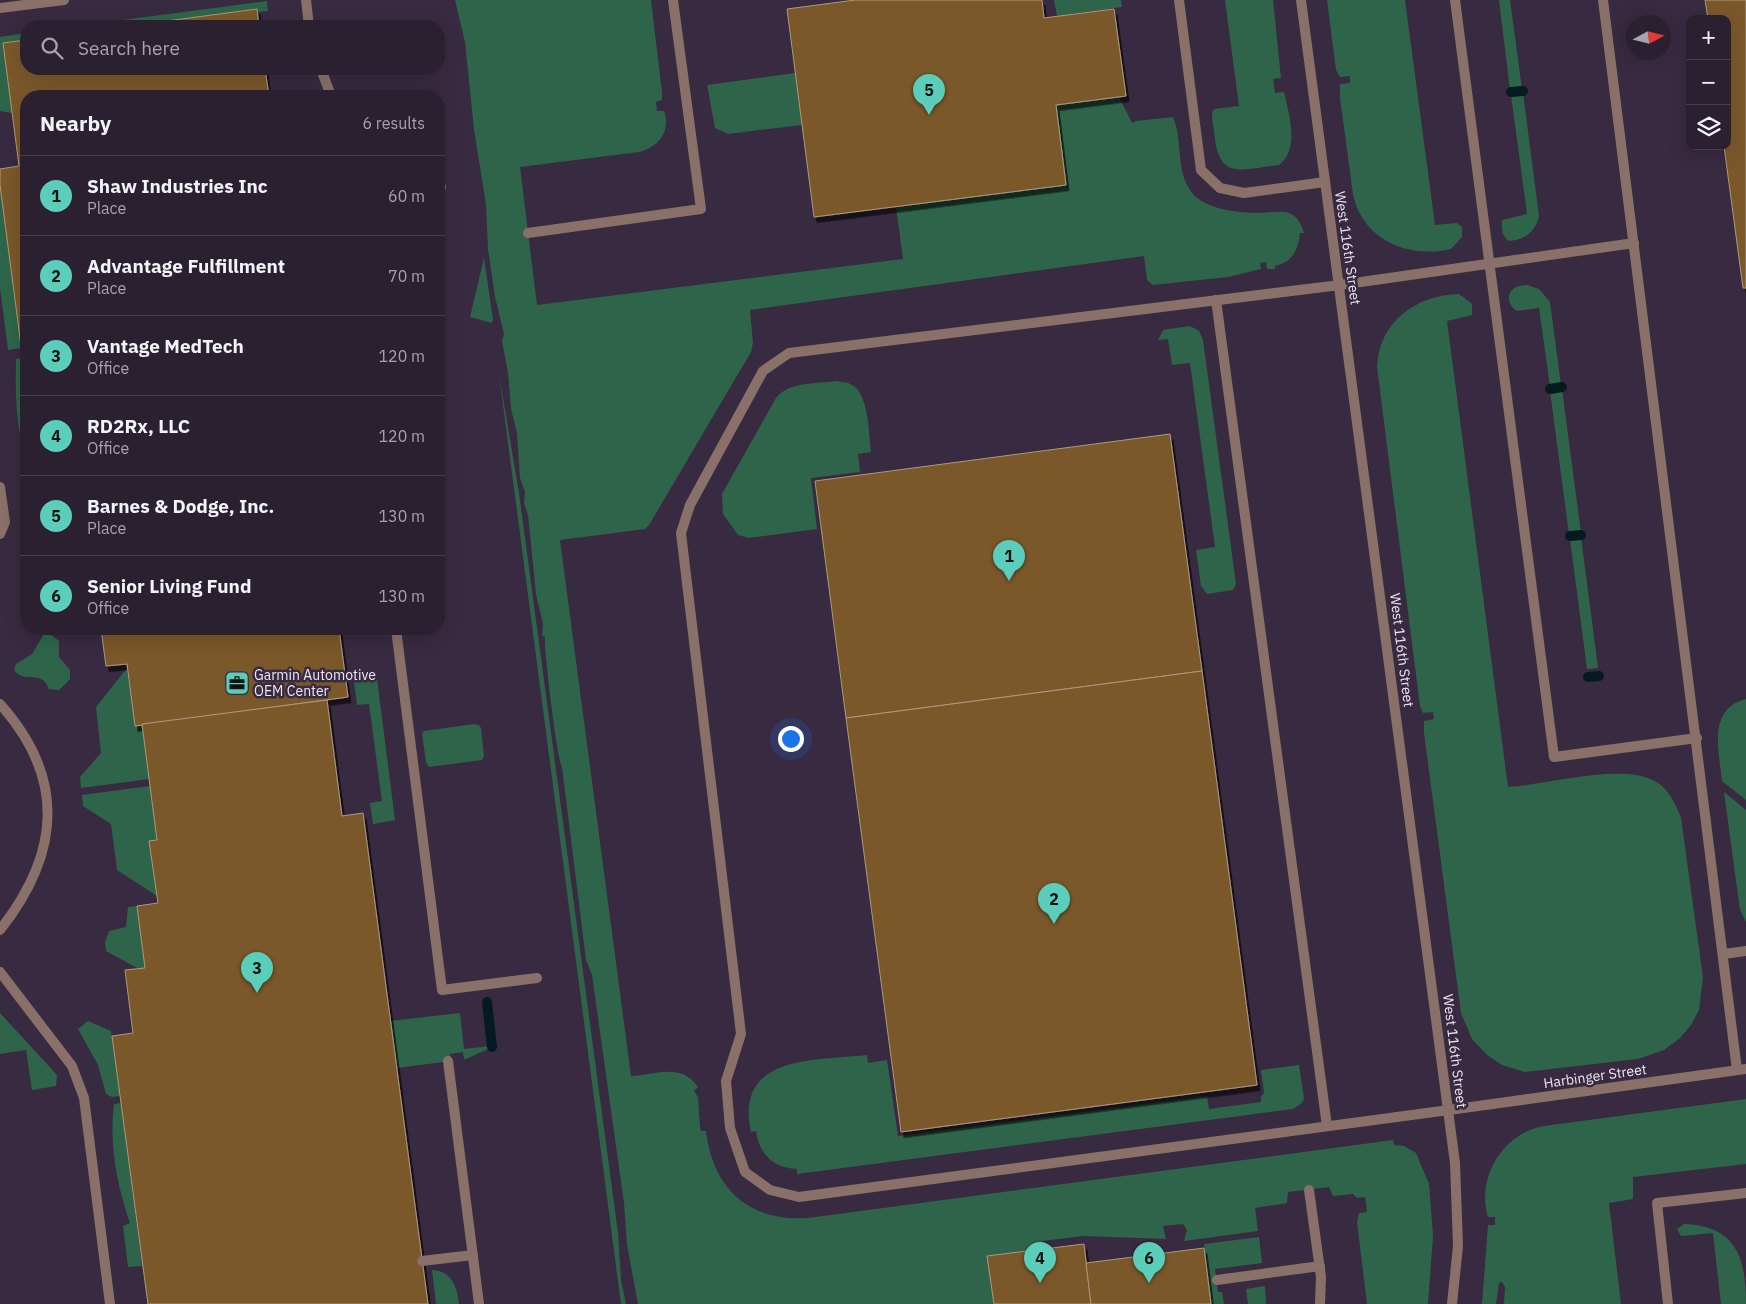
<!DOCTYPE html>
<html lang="en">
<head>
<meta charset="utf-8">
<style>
	body { margin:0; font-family:"IBM Plex Sans",sans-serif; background:#362d3c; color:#f1f3f6 }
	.controls { position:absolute; right:15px; top:15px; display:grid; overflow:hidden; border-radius:10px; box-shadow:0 5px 20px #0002 }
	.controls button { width:45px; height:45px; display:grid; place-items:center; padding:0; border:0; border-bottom:1px solid #463e4c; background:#2a2030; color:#f1f3f6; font:25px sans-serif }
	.compass { position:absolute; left:1626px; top:15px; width:45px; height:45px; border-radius:50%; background:#2a2030; box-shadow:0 5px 20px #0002; rotate:83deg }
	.you { position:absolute; left:790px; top:738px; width:18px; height:18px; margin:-12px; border:4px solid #fff; border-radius:50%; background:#1a73e8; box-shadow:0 0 0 8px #1a73e833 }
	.badge { display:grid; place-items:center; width:32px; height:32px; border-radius:50%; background:#5bcebb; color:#111; font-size:16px; font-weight:700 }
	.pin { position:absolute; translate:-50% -41px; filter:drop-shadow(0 1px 2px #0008) }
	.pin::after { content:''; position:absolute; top:26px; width:18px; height:15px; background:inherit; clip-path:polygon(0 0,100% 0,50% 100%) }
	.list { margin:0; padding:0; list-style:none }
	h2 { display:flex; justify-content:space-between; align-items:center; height:65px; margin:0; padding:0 20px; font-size:21px }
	h2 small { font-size:16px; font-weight:400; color:#a5a3ab }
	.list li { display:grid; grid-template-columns:32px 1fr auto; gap:15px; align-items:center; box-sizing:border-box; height:80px; padding:0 20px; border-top:1px solid #463e4c }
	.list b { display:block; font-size:19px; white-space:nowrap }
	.list p { margin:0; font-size:16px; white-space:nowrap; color:#a5a3ab }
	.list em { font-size:16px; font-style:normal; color:#a5a3ab }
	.icon { flex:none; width:28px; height:28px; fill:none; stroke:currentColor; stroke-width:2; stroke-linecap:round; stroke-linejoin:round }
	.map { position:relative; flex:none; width:1746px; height:1304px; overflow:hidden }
	.search { position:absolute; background:#2a2030; box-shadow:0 5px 20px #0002; left:20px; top:20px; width:425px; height:55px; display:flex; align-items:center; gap:12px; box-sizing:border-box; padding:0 18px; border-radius:20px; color:#a5a3ab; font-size:19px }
	.panel { position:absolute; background:#2a2030; box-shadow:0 5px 20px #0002; left:20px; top:90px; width:425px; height:545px; border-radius:20px }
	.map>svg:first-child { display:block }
	.green { fill:#2e654a }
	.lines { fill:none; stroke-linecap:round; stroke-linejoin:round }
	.stream { stroke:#051a21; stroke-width:10 }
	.building { fill:#7a582b; stroke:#ae997f; filter:url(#shadow) }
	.lane { stroke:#897069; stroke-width:10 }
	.street { stroke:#897069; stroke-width:10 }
	.labels { text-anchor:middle; stroke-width:5; stroke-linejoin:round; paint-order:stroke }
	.street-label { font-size:14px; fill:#eee5f3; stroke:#382a40 }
	.poi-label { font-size:14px; fill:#eee5f3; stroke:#382a40; text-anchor:start }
</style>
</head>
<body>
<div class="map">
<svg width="1746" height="1304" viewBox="0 0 1746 1304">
	<defs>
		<filter id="shadow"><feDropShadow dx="3" dy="5.5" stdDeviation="0" flood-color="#0009"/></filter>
	</defs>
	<rect width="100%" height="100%" fill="#382a40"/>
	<g class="green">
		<path d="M455,0H651L662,92V100L656,102L657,111H664C671,131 659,147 639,152L520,167L537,305L903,259L896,207L1066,185L1056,105L1119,97L1132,123L1136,121L1173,117C1184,143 1174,170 1193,194C1206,209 1238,213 1258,213C1278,213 1296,204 1304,233H1300C1298,250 1293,262 1275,266V269H1267L1266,262L1260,263L1261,269L1228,277L1153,285L1147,280L1144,256L750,310L753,343L751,352L649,525L645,529L560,540L631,1076C655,1075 681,1062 698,1087L694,1091L698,1097L700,1127L701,1131H706C713,1189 749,1222 808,1218L1393,1140L1394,1145L1404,1146L1416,1153L1429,1184L1433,1236L1428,1304H1367L1357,1222L1359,1213L1367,1212L1365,1197L1357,1198L1353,1194L1333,1196L1329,1187L1288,1192L1287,1203L1255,1208L1258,1231L1184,1241L1187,1230L1183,1224L1163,1226L1166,1239L1083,1236L1042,1241L1043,1249L988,1256L994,1304H638L627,1245L624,1203L592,975L586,960L562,767C557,758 543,644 545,637L542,635L543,624L536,594L528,515L524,503L525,492L520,478L517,433L511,409L508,373L502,341L504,334L495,297L488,249L486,205L474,129L465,42Z"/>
		<path d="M1054,0H1121L1122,7L1057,16Z"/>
		<path d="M1225,0H1273L1281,78L1273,79L1275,93L1284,92C1289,114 1300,149 1279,165C1247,168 1220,182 1215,139C1214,130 1212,121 1212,112L1215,109L1239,106Z"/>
		<path d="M1327,0H1405L1435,225L1457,223L1462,227V237L1451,249C1409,259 1362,240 1353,194L1340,98V84L1350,83V76L1340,77L1336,70Z"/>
		<path d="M1499,0H1510L1522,89L1510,90Z"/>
		<path d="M267,1L268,11L258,12L256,9L129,26H77Z"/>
		<path d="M26,33V40L3,43L12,113L0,111V37Z"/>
		<path d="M795,73L802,125L728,134L715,128L707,85Z"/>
		<path d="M1523,93L1539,216C1535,232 1526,239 1510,241C1502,238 1501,228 1502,220L1527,214L1511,95Z"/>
		<path d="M0,185L22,348L8,350L0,288Z"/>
		<path d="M484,258L493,320L492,323L470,317Z"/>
		<path d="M1527,285L1539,289L1550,302L1561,385L1550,386L1539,308L1517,311C1504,303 1506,285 1527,285Z"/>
		<path d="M1459,294L1472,304V315L1447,321L1508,787C1547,785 1626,761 1658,783C1670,791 1676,805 1681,818L1703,977L1699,1010L1691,1025L1680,1038L1664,1050L1638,1059L1525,1072L1502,1065L1487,1055L1472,1039L1461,1013L1424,733V721L1434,719L1433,712L1423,713L1420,706L1377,367C1379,321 1417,295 1459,294Z"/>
		<path d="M1190,326L1199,331L1203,340L1236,584L1233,590L1207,594L1201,586L1196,550L1215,547L1190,363L1172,365L1168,339L1158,340L1163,330Z"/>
		<path d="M23,358L26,384V461C16,427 15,394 16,359Z"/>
		<path d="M499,374L519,493L618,1233L621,1280L626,1304H621Z"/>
		<path d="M837,381C842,382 848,382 852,385C869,394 869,435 871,452L858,454L860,472L811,478L817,529L749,538L738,535L723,514L722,494L776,398C789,381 818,384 837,381Z"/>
		<path d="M1562,389L1581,533L1569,534L1550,391Z"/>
		<path d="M1581,537L1598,668L1587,669L1570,539Z"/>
		<path d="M49,633L59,641V657L70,670V679L59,690L49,689C41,668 25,685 14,670L16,664L32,654L44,634Z"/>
		<path d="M127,668L135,725L142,724L149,779L81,788L80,777L101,753L96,707Z"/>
		<path d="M376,671L395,820L373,824L370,803L382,801L369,704L357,705L353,674Z"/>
		<path d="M1746,699V800L1722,781C1719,751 1707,709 1746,699Z"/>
		<path d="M474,724L479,725L481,728L484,756L482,760L429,767L426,762L422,734L424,731Z"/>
		<path d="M150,786L157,840L149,842L157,896L117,870L111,824L83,806L82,795Z"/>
		<path d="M1724,792L1746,810V922L1740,910Z"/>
		<path d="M137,906L145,968L139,969L106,951L105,942L109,931L126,927L128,907Z"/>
		<path d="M0,1013L57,1075L56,1086L32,1090L26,1050L0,1054Z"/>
		<path d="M460,1013L464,1049L490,1046V1048L466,1059H464L463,1052L450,1054L451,1061L397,1068L390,1021Z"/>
		<path d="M88,1021L111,1031L120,1096L112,1097L106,1094L98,1065L78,1029Z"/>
		<path d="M867,1055L868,1063L887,1060L898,1136L1207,1096L1209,1109L1261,1102V1097L1264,1093L1261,1070L1299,1065L1304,1098L1302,1103L1293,1109L797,1174V1169C773,1168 759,1154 756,1131L751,1132C734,1054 815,1061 867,1055Z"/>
		<path d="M1746,1099V1164L1633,1177V1199L1609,1203L1621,1304H1504L1505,1287L1502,1282L1499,1283L1496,1304H1482L1488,1225H1495V1217H1488C1476,1178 1503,1133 1544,1126Z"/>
		<path d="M121,1103L142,1266L128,1267L123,1226L130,1223C117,1185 109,1144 114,1104Z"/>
		<path d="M1684,1224C1736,1226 1746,1257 1746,1304H1721L1713,1233L1681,1236L1677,1229Z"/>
		<path d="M1259,1237L1262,1263L1215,1269L1218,1292H1222L1224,1304H1211L1204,1244Z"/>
		<path d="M432,1270C452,1271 457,1287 459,1304H436Z"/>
		<path d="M1265,1286L1266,1304H1248L1246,1289Z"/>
	</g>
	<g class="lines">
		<g class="stream">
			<path d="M1511,92L1523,91"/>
			<path d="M1550,389L1562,387"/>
			<path d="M1570,536L1581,535"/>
			<path d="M1588,677L1599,676"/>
			<path d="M487,1002L492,1047"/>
		</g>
	</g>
	<g class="building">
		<path d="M855,0H1042L1044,18L1114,9L1126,96L1056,105L1066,185L814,217L787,9Z"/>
		<path d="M1705,0H1746V288H1743L1724,146H1727V19H1708Z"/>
		<path d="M257,9L259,26H129Z"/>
		<path d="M26,40V69H265L269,96H26V384L0,185V169L19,166L3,43Z"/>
		<path d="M1170,434L1202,671L846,718L815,481Z"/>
		<path d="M101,629H339L348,697L135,726L127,664L106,666Z"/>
		<path d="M1202,671L1257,1085L901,1132L846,718Z"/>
		<path d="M327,700L342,816L363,813L428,1304H148L112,1036L133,1033L125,970L145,968L137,906L158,903L149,841L157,840L142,724Z"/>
		<path d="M1084,1244L1091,1304H994L987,1256Z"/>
		<path d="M1204,1248L1211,1304H1091L1086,1263Z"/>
	</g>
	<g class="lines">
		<g class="lane">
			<path d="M306,0L309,26"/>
			<path d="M1179,0L1201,170L1220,188L1244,193L1325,182"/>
			<path d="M1455,0L1554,757L1697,738"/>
			<path d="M1603,0L1737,1070"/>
			<path d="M0,8L64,0"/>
			<path d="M321,69L331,96"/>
			<path d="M439,187H441"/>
			<path d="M528,233L701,209L673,0"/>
			<path d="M1216,300L1327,1126"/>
			<path d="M0,487L5,522L0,534"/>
			<path d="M396,629L442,990L537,978"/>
			<path d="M0,704C67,779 60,854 0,930"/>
			<path d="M1724,954L1746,951"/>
			<path d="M0,972L72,1066L84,1098L110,1304"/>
			<path d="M448,1061L479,1304"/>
			<path d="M1449,1110L799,1197L770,1190L745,1172L730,1128L726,1081L741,1034L681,533L690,505L763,371L789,353L1340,285L1634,243"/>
			<path d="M1309,1190L1321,1277L1320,1304"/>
			<path d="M422,1261L473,1255"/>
			<path d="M1217,1280L1320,1266"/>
			<path d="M1668,1304L1657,1203L1746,1193"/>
		</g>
		<g class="street">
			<path d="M1301,0L1455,1163L1458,1246L1452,1304"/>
			<path d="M1449,1110L1746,1069"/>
		</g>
	</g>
	<defs>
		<g id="office-square" transform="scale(1.25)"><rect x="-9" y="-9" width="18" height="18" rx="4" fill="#5bcebb" stroke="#382a40"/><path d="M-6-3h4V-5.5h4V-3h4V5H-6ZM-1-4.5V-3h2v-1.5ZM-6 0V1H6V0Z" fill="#111"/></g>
	</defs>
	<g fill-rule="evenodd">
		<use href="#office-square" x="237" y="683"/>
	</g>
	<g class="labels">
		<g class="street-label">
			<text transform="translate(1348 248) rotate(82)" y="5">West 116th Street</text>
			<text transform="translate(1402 650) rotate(83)" y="5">West 116th Street</text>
			<text transform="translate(1455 1051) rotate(83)" y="5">West 116th Street</text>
			<text transform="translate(1595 1076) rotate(-8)" y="5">Harbinger Street</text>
		</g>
		<g class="poi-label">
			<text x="254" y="680">Garmin Automotive<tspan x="254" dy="16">OEM Center</tspan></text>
		</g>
	</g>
</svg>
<div class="controls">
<button>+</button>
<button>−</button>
<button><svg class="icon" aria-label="layers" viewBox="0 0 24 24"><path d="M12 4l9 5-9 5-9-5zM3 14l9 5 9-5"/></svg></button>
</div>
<svg class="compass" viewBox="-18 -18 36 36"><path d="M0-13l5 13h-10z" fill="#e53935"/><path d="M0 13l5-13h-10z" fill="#a5a3ab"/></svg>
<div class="you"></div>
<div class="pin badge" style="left:1009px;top:581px">1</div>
<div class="pin badge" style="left:1054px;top:924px">2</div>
<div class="pin badge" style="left:257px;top:993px">3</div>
<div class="pin badge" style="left:1040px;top:1283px">4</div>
<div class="pin badge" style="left:929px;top:115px">5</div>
<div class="pin badge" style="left:1149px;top:1283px">6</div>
<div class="search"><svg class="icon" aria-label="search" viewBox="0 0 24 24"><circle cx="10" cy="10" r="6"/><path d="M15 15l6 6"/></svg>Search here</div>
<section class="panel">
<h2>Nearby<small>6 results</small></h2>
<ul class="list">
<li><span class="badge">1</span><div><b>Shaw Industries Inc</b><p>Place</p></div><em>60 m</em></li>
<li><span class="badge">2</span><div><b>Advantage Fulfillment</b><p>Place</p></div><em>70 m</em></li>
<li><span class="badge">3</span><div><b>Vantage MedTech</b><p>Office</p></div><em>120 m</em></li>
<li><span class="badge">4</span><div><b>RD2Rx, LLC</b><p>Office</p></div><em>120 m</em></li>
<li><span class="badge">5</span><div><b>Barnes &amp; Dodge, Inc.</b><p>Place</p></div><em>130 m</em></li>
<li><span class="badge">6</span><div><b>Senior Living Fund</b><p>Office</p></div><em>130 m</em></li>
</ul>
</section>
</div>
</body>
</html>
